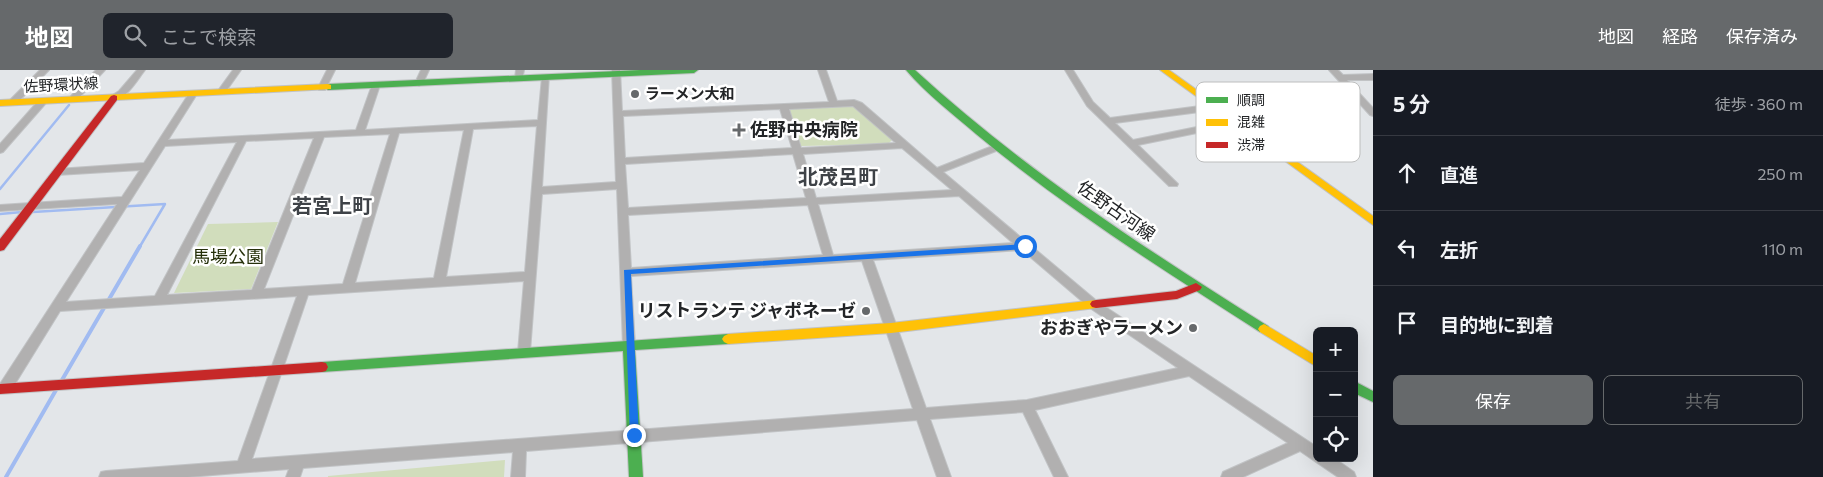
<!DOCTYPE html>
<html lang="ja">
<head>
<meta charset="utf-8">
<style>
	body { margin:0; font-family:Commissioner,"Noto Sans JP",sans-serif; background:#20242c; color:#f1f3f6 }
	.controls { position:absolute; right:15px; bottom:15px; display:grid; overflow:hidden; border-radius:8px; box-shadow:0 5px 20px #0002 }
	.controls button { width:45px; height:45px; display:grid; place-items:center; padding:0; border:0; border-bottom:1px solid #363941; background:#171b24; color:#f1f3f6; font:25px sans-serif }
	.stop { position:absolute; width:15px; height:15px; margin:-11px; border:4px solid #1a73e8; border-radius:50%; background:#fff }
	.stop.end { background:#1a73e8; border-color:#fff; box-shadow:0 1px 5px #0008 }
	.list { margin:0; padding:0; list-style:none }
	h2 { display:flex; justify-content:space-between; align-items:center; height:65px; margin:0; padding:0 20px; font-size:21px }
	h2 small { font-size:16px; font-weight:400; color:#9ea1a6 }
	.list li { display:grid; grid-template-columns:32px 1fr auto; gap:15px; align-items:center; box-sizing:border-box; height:75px; padding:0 20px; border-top:1px solid #363941 }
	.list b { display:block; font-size:19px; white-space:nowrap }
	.list em { font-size:16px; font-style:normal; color:#9ea1a6 }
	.actions { display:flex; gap:10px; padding:15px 20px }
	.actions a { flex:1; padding:11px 0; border:1px solid #66696b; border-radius:8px; text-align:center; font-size:18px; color:#66696b }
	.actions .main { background:#66696b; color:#fff }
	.icon { flex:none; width:28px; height:28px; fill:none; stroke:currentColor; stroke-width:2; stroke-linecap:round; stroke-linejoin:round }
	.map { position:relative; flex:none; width:1373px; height:407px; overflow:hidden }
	header { display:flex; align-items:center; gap:30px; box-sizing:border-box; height:70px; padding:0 25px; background:#66696b; color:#fff }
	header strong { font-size:24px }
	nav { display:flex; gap:28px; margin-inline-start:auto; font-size:18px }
	.search { width:350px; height:45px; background:#20242c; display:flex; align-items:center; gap:12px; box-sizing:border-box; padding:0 18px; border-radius:8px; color:#9ea1a6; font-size:19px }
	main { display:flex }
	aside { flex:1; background:#171b24 }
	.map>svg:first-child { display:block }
	.green { fill:#d1ddbc }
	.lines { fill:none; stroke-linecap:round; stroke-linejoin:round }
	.stream-far1 { stroke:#a1bbf1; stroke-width:2.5 }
	.stream { stroke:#a1bbf1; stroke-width:4 }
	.street-casing { stroke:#c1c3c5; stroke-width:2 }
	.fast-casing { stroke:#c1c3c5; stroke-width:2 }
	.slow-casing { stroke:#c1c3c5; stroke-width:2 }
	.jam-casing { stroke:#c1c3c5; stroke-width:2 }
	.street { fill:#b1b0b0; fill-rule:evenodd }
	.fast { fill:#4caf50; fill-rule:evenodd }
	.slow { fill:#ffc107; fill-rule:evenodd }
	.jam { fill:#c62828; fill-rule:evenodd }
	.route { fill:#1a73e8 }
	.poi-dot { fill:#66696b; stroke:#fff; stroke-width:2 }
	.labels { text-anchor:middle; stroke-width:5; stroke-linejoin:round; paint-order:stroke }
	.far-street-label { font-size:15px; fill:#232527; stroke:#fff }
	.far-poi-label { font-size:15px; font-weight:bold; fill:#232527; stroke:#fff; text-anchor:start }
	.poi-label { font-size:18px; font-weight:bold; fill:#232527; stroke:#fff; text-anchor:end }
	.street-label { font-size:18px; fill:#232527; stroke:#fff }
	.park-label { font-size:18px; fill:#26300a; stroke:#fff }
	.quarter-label { font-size:20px; font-weight:bold; fill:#3e4247; stroke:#fff }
	.key { fill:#fff; stroke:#bdbebe; stroke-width:1 }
	.key-label { font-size:14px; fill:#232527 }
</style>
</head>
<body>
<header>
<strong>地図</strong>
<div class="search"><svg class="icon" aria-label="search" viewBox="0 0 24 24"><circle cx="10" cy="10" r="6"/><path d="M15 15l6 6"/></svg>ここで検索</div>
<nav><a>地図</a><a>経路</a><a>保存済み</a></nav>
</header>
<main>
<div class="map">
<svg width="1373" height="407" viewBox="0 0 1373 407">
	<rect width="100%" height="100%" fill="#e3e6e9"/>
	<g class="green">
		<path d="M854,35L893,69L888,74L801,76L788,38Z"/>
		<path d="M278,152L251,219L174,223L208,154Z"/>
		<path d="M505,390L504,407H328V406Z"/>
	</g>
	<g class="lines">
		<g class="stream-far1">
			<path d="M0,119L69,35"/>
			<path d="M33,142L165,134L139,178"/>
			<path d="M0,144L22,142"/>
		</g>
		<g class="stream">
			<path d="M62,310L140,176"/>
			<path d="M6,407L56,320"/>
		</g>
		<g class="street-casing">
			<g id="street">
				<path d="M40,0H49L15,35H9V31Z"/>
				<path d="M96,0H105L75,32H69V28Z"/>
				<path d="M137,0H145C137,10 125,32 111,30V26L119,21Z"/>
				<path d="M233,0H241L224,24H218L217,22Z"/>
				<path d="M327,0H335L325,20H319L318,18Z"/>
				<path d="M421,0H429L423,13L419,16L415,13Z"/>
				<path d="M516,0H524L522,10L519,11L515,8Z"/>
				<path d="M612,0H620L622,41L829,32L818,0H826L837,31L854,30L862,33L937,98L995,75H1001V79L943,102L1098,232L1317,377V388H1334L1354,402L1356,407H1338L1300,381L1243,407H1221L1223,402L1288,373L1189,306L1035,340L1068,407H1054L1023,342L930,349L951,407H937L917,350L526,381L525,407H511L513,382L303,398L300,407H286L289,399L188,407H99L101,402L106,401L238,391L297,226L60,241L10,322L5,323L0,322V314L117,134L0,141V135L122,127L140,100L57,105L52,102L57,99L144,93L190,22L193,21L197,24L168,70L356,60L372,15L376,12L380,15L365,60L538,50L542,7L543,5H549L542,117L616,112ZM853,36L896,73L801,78L789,39ZM780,39L792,78L625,88L623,46ZM537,56L525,202L446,207L473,59ZM464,60L434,208L355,213L399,63ZM390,64L343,214L264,219L324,67ZM314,68L252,220L167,225L246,71ZM237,72L155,226L66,232L165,76ZM902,78L952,120L816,128L803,84ZM793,84L806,128L628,138L625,94ZM617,119L623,275L625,278L629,280L633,278L635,275L631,206L862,191L913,339L252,389L308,225L524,211L518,282L520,285L524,287L528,285L530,282L542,124ZM959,126L1013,173L833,185L818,134ZM808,135L823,185L631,198L628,145ZM1022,180L1090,238L1178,298L1027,330L926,338L873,190Z"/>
				<path d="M1065,0H1073L1093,32L1110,48L1215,34L1219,37L1215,40L1115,53L1133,70L1236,49L1241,52L1236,55L1138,75L1178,114L1177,116H1169L1087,36Z"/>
				<path d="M1329,0H1338L1343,5L1373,4V10H1347L1373,38V46L1370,45Z"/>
				<path d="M43,28L46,29V33L3,82L0,83V74L40,29Z"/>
			</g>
		</g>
		<g class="fast-casing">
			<g id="fast">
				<path d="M640,0H698L694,3L328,20L324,17L328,14Z"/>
				<path d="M906,0H915C1023,99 1144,178 1268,256L1270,259L1268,262H1260C1163,200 1065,138 976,64C953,44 926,24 906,0Z"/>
				<path d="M728,264L732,266L734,269L732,272L728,274L635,280L643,407H629L623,281L322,302L318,301L316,297L318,293L322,292Z"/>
				<path d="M1354,311L1373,321V332L1354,323Z"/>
			</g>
		</g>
		<g class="slow-casing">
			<g id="slow">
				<path d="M1160,0H1169L1373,146V155Z"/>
				<path d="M328,14L331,15V19L0,36V30Z"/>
				<path d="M1096,230L1100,231L1102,234L1100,237L1096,238L891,263L728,274L724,272L722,269L724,266L728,264L891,253Z"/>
				<path d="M1264,254L1317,286V297L1260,262L1258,259L1260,256Z"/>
			</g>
		</g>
		<g class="jam-casing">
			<g id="jam">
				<path d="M114,25L117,26V30L4,180L0,181V169L111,26Z"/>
				<path d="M1196,213L1202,217L1200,220L1177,229L1096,238L1092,237L1090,234L1092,231L1096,230L1176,221Z"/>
				<path d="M322,292L326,293L328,297L326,301L322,302L0,324V314Z"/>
			</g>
		</g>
		<use href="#street" class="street"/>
		<use href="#fast" class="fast"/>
		<use href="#slow" class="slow"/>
		<use href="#jam" class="jam"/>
	</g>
	<path class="route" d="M1025,174L1029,176L1025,179L631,204L639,365L634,369L630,368L624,200Z"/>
	<g class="poi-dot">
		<circle cx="635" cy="24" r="5"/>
		<path d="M736.5 52.5h5v5h5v5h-5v5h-5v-5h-5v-5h5z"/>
		<circle cx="866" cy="241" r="5"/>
		<circle cx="1193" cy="258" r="5"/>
	</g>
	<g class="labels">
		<g class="far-street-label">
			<text transform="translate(61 15) rotate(-3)" y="5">佐野環状線</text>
		</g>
		<g class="far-poi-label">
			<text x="645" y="29">ラーメン大和</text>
		</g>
		<g class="poi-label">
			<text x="750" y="66" text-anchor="start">佐野中央病院</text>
			<text x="856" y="247">リストランテ ジャポネーゼ</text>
			<text x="1183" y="264">おおぎやラーメン</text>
		</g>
		<g class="street-label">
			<text transform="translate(1116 141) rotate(35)" y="6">佐野古河線</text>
		</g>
		<g class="park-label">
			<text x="228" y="193">馬場公園</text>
		</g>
		<g class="quarter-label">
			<text x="838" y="114">北茂呂町</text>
			<text x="332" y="143">若宮上町</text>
		</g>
	</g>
	<rect x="1196" y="12" width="164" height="80" rx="8" class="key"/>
	<rect x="1206" y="27" width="22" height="6" fill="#4caf50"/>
	<rect x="1206" y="49" width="22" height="7" fill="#ffc107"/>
	<rect x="1206" y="72" width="22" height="6" fill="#c62828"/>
	<g class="key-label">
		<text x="1237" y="35">順調</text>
		<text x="1237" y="57">混雑</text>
		<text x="1237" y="80">渋滞</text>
	</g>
</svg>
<div class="controls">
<button>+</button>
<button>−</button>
<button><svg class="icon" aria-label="locate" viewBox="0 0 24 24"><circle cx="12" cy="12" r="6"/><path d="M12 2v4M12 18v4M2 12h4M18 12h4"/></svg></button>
</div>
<div class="stop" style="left:1025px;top:176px"></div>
<div class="stop end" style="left:634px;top:365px"></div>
</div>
<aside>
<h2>5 分<small>徒歩 · 360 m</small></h2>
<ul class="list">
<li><svg class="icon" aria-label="ahead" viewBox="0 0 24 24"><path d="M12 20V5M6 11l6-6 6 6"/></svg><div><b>直進</b></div><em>250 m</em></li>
<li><svg class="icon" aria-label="left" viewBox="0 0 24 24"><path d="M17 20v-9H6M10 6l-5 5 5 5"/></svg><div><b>左折</b></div><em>110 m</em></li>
<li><svg class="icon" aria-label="arrive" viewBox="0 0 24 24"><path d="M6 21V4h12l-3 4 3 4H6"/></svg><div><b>目的地に到着</b></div></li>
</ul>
<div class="actions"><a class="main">保存</a><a>共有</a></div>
</aside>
</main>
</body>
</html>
